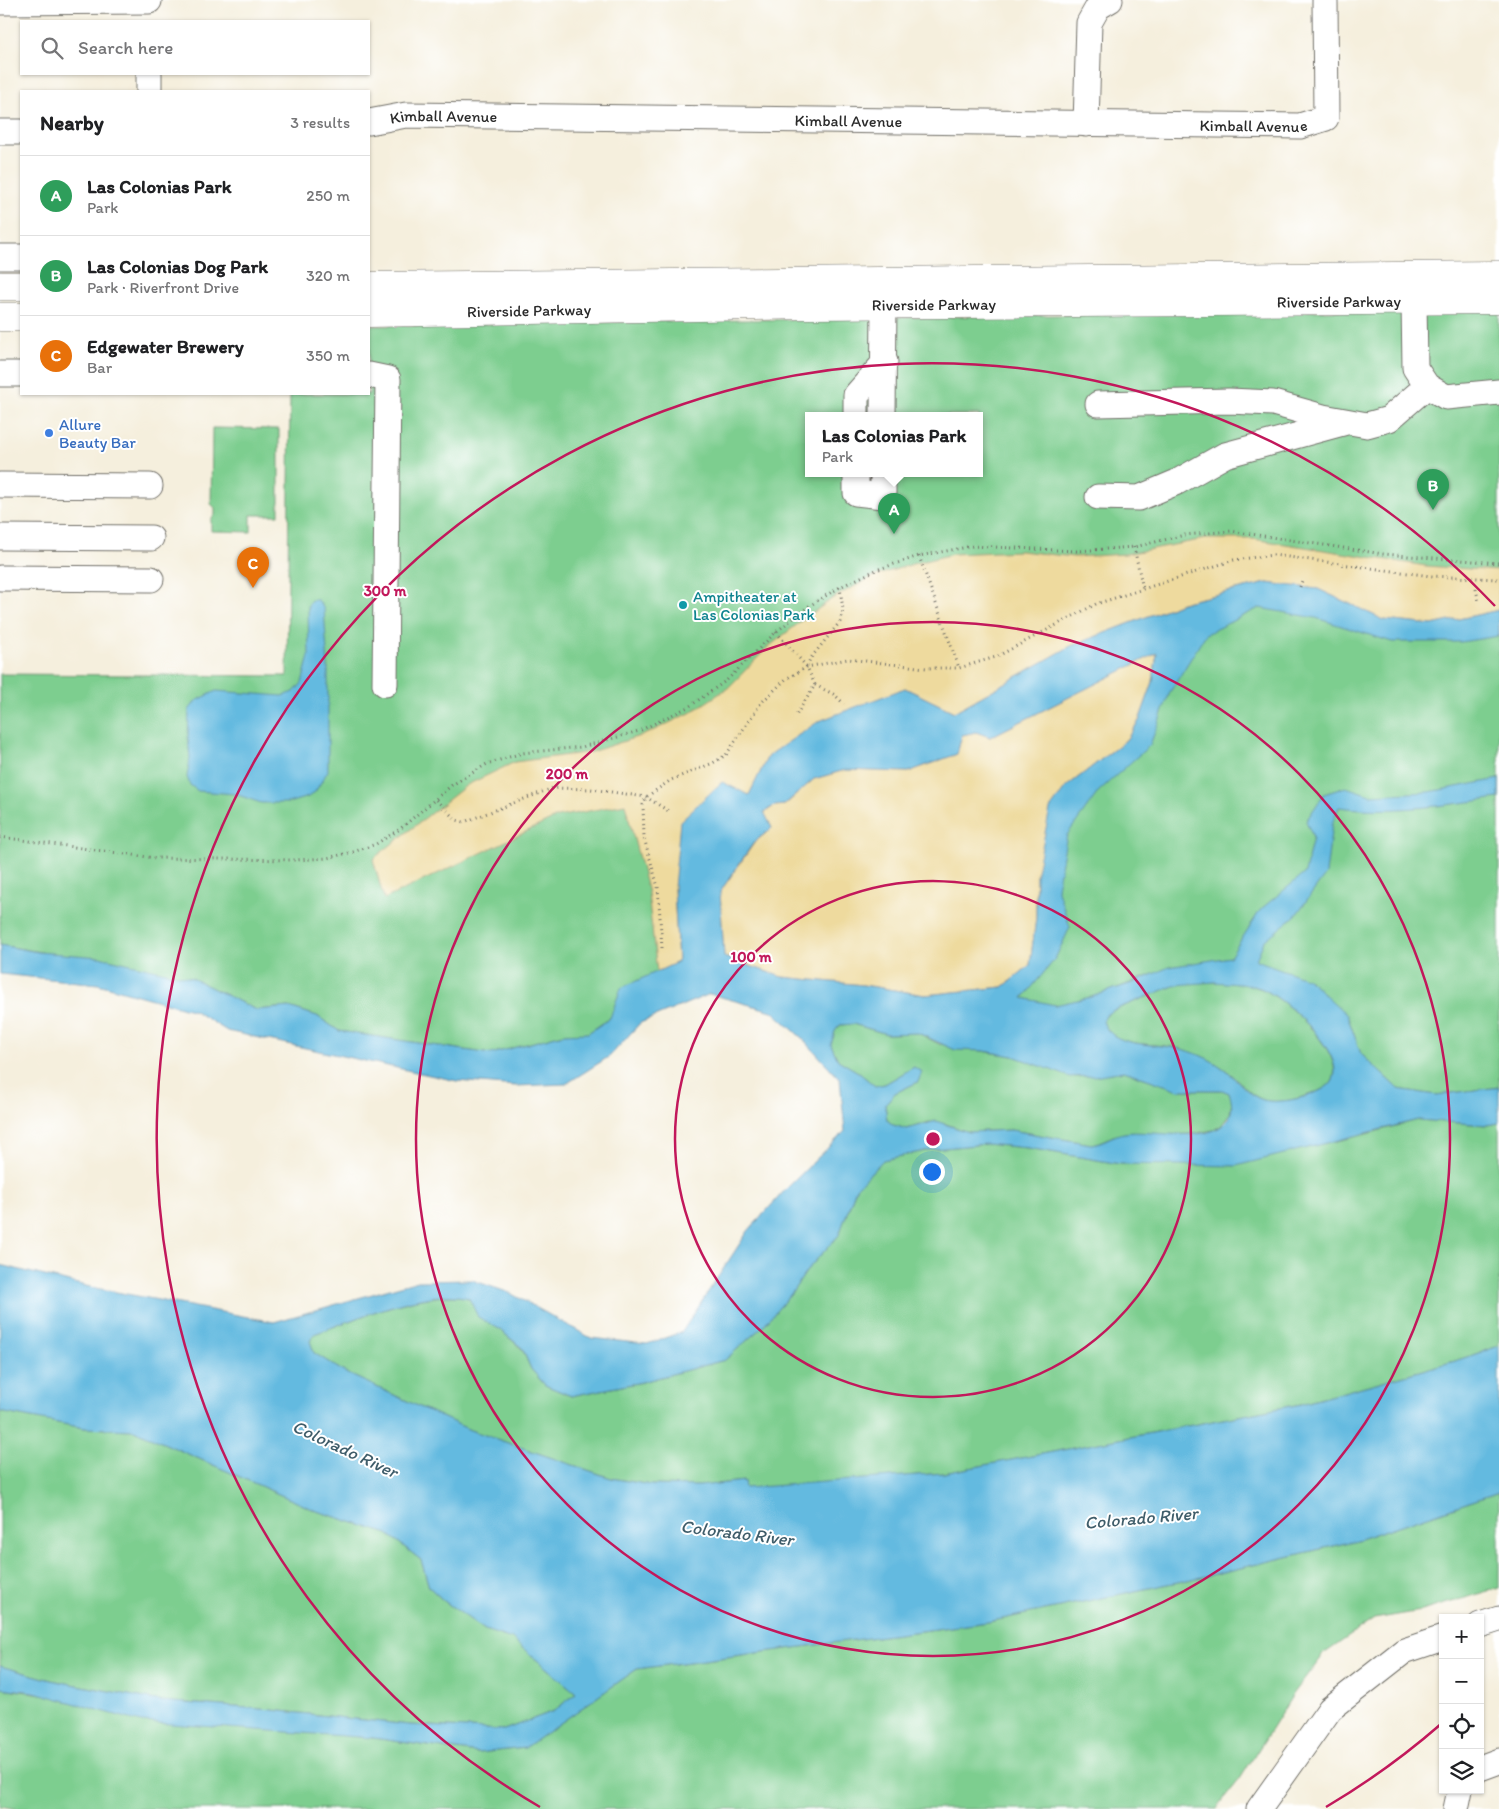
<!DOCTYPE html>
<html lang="en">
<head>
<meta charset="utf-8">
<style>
	body { margin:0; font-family:Itim,sans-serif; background:#f6f6f6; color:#202124 }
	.controls { position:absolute; right:15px; bottom:15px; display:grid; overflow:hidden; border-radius:0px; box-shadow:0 1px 4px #0004 }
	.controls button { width:45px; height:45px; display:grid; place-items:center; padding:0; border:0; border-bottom:1px solid #e0e0e0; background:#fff; color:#202124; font:25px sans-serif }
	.you { position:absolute; left:931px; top:1171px; width:18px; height:18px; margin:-12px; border:4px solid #fff; border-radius:50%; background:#1a73e8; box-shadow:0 0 0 8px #1a73e833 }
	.badge { display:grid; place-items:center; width:32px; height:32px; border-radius:50%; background:#1a73e8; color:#fff; font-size:16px; font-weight:700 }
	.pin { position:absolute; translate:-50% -41px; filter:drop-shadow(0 1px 2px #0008) }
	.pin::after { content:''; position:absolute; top:26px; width:18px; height:15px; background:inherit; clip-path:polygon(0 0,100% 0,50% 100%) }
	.popup { position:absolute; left:805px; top:412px; width:178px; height:65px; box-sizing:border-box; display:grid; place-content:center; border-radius:0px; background:#fff; filter:drop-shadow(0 1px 4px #0005); font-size:16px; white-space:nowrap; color:#757577 }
	.popup b { font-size:19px; color:#202124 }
	.popup::after { content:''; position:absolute; left:50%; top:100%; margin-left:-10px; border:10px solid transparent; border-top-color:#fff }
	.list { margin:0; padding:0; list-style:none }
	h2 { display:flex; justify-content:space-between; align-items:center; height:65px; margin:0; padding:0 20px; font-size:21px }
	h2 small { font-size:16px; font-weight:400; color:#757577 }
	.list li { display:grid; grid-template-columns:32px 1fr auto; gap:15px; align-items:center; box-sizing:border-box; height:80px; padding:0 20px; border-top:1px solid #e0e0e0 }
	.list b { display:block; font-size:19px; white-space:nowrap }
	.list p { margin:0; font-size:16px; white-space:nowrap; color:#757577 }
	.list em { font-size:16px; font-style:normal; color:#757577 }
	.icon { flex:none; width:28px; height:28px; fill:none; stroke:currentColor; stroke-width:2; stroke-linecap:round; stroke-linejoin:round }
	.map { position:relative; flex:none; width:1499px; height:1809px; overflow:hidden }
	.search { position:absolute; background:#fff; box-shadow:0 1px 4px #0004; left:20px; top:20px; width:350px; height:55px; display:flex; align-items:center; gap:12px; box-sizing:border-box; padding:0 18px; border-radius:0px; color:#757577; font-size:19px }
	.panel { position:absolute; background:#fff; box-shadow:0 1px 4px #0004; left:20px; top:90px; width:350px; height:305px; border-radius:0px }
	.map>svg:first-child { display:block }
	.green { fill:#7dce8f; stroke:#547c5d; fill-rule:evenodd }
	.sand { fill:#eeda9e; stroke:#8c8264 }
	.water { fill:#63bae0; stroke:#477286; fill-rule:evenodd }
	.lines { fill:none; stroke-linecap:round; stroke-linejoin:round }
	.minor-casing { stroke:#727069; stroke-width:27 }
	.major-casing { stroke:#727069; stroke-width:29 }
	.path { stroke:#727069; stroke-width:3; stroke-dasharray:1 4; stroke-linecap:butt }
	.minor { stroke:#fff; stroke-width:25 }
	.major { stroke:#fff; stroke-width:28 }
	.ring { fill:none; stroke:#c2185b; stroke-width:2.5 }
	.shop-dot { fill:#3f7fe0; stroke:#fff; stroke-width:2 }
	.culture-dot { fill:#0f9aa8; stroke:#fff; stroke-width:2 }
	.labels { text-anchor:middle; stroke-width:4; stroke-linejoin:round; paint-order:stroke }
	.street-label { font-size:16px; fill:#2b2b2b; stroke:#fff }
	.shop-label { font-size:16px; fill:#366cbe; stroke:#fff; text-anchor:start }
	.culture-label { font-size:16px; fill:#0d838f; stroke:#fff; text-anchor:start }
	.water-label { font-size:18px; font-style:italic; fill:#3f5d6a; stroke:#fff }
	.centre { fill:#c2185b; stroke:#fff; stroke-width:2.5 }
	.ring-label { font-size:15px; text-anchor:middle; font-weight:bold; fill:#c2185b; stroke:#fff; stroke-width:4; stroke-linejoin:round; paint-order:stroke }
</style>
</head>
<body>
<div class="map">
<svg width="1499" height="1809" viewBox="0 0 1499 1809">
	<rect width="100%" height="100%" fill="#fff"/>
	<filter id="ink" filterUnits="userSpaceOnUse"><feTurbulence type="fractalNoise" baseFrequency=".02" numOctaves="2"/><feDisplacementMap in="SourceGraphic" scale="10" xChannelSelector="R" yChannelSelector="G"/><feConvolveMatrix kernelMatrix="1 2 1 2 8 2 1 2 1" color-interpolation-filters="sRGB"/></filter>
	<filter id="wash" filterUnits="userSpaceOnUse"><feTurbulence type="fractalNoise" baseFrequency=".0096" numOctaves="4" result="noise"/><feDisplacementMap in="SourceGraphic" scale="20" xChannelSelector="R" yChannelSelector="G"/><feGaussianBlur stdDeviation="1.12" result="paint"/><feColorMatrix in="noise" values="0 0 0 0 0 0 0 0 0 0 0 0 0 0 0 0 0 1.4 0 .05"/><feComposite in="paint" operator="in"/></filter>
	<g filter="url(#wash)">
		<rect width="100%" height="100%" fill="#f5efdd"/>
		<g class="green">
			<path d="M1499,308V1087L1436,1095L1398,1089L1361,1054L1347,1015L1192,964C1145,971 1104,1000 1056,1005C1046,1006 1032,1000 1022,998L1055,959L781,967L610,1018L588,1034H563L491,1054L339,1031L317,1016L289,1007L256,1010L192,978L0,945V674L287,676L290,394H369V326ZM809,415H979V473H809Z"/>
			<path d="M212,428L279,429V515H251V532L211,531V519L215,515V508L211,504Z"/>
			<path d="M1194,982C1216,982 1241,981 1262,989C1284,998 1341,1050 1334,1076C1332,1086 1320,1091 1311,1094C1298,1099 1281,1103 1267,1101C1250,1097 1243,1084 1231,1074C1215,1061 1196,1053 1177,1048C1153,1042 1111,1049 1103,1021L1107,1014L1114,1010L1176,985Z"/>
			<path d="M853,1024L887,1034L918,1033L939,1044L1013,1056L1077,1077L1124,1071L1179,1090H1222L1229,1093L1232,1099L1230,1114L1221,1126L1213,1130L1193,1134L1113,1136L1099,1143L1091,1144L1011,1130L968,1132L946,1124L929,1122L907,1129L893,1125L887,1120L885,1104L895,1093L918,1082L914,1067L885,1084L875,1086L858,1072L838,1060L831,1045L835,1031L840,1025Z"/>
			<path d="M1418,1120L1487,1125L1499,1123V1346L1455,1361L1301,1404L944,1473L744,1489V1481L699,1486L651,1485L611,1478L470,1430L346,1373L314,1353L310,1341L314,1334C356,1319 426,1288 469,1298L479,1317L499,1329L522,1349L531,1369L545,1385L571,1396L642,1382L725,1360L763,1326L791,1294L808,1269L839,1235L856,1188L883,1160L934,1149L986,1144L1028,1148L1120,1164L1294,1150L1355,1137Z"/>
			<path d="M0,1412L84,1428L134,1430L317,1511L388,1534L421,1560L429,1587L444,1601L485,1630L512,1639L576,1693L554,1711L504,1730L410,1725L272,1710L161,1701L51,1680L0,1666Z"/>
			<path d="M1499,1492V1588L1421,1611L1374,1619L1325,1653L1294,1693L1240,1779L1216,1809H18L0,1806V1688L312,1733L373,1738L478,1753L525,1748L637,1669L988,1622L1211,1575L1354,1541Z"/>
		</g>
		<g class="sand">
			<path d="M1205,539H1253L1426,566L1499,571V610L1432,625L1384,620L1318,589L1267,583L1185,602L1071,646L954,712L905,688L768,756L749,795L674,888L678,962L657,972L648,893L625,804L557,817L384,899L373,859L467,785L515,762L591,752L646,734L690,713L728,688L767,648L799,623L833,598L872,577L916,563L953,554L1020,551L1074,557L1126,554Z"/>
			<path d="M1157,653L1153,682L1139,721L1126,740L1066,787L1036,876V918L1030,965L1003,987L925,995L863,985L782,977L724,957L720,892L755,842L772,828L764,813L774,806L785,805L814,779L845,770L908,772L957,754L962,735L976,732L990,737Z"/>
		</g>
		<g class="water">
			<path d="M1267,583L1318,589L1384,620L1432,625L1499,610V636L1461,642H1392L1316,618L1259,608L1206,634L1170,692L1150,745L1099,791L1067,835L1057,888L1070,927L1055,959L1023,998L1055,1005L1091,997L1135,982L1169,967L1230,957L1261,909L1305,873L1313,837L1306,821L1324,794L1346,787L1370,795L1429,792L1499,779V798C1445,805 1393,814 1339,807L1332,824L1326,874L1296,915L1264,941L1256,960L1308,979L1347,1015L1361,1054L1398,1089L1436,1095L1499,1087V1123L1487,1125L1418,1120L1236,1166L1120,1164L1028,1148L986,1144L934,1149L883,1160L856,1188L839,1235L808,1269L791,1294L763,1326L725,1360L642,1382L571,1396L545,1385L531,1369L522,1348L499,1329L478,1317L469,1298C427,1287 356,1319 314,1334L310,1341L314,1353L346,1373L470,1430L611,1478L651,1485L699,1486L744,1481L745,1488L944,1473L1301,1404L1455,1361L1499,1346V1492L1354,1541L1211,1575L988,1622L637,1669L525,1748L478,1753L373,1738L141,1722L34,1692L0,1688V1666L51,1680L161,1701L272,1710L410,1725L504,1730L554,1711L576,1693L512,1639L485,1630L444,1601L429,1587L421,1560L388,1534L317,1511L134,1430L84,1428L0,1412V1265L90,1287L274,1322L418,1281L472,1280L510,1293L591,1338L647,1344L682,1332L748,1231L786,1189L845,1131L840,1079L803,1039L772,1011L710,994L640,1023L610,1056L566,1084L516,1086L457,1081L227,1031L195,1011L98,984L0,974V945L38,952L100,957L192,978L256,1010L289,1007L317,1016L339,1031L491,1054L563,1034L588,1033L610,1018L621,988L678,962L674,888L680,821L722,782L749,795L768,756L819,721L905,688L954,712L1071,646L1185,602ZM1157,653L1153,682L1139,721L1126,740L1066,787L1050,809L1036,876V918L1030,965L1003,987L925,995L863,985L782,977L724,957L720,892L754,842L772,828L764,812L774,806L784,805L814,779L845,770L908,772L957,754L962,735L976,732L990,737ZM1215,982C1230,984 1246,983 1260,988C1283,996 1343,1051 1334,1077C1331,1087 1319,1091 1310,1095C1298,1099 1283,1102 1269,1101C1249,1099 1240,1080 1224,1069C1211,1059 1193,1051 1176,1048C1153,1043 1111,1048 1103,1021L1107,1014L1114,1010L1176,985ZM853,1024L887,1034L918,1033L955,1050L984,1051L1013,1056L1070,1077L1094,1076L1124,1071L1179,1090H1222L1229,1093C1232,1100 1232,1105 1231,1112C1222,1149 1149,1128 1124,1133C1112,1135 1103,1143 1091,1144L1011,1130L968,1132L936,1121L907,1129L893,1125L887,1120L885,1104L895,1093L918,1082L922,1072L914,1067L885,1084L875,1086L858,1072L838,1060L831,1045L835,1031L840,1025Z"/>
			<path d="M311,600H318L324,609L328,668V771L315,792L308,797L288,803H261L235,794L198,791L190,785L187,777L190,758L188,738L189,710L196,701L216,691L283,696L294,692L302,683L309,656L308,606Z"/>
		</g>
	</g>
	<g filter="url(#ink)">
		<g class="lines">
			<g class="minor-casing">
				<g id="minor">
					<path d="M0,2L149,1"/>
					<path d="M149,74V91"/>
					<path id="s1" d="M369,122L406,115L1300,126L1326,118L1325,0"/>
					<path d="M1086,124L1089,23L1098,7L1110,0"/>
					<path d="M0,132H21"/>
					<path d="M0,257H21"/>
					<path d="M1414,302L1415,368L1427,386L1446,397L1499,392"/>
					<path d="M0,374H21"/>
					<path d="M369,375L388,379L385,684"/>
					<path d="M1098,404L1229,401L1273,403L1323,417L1367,425L1389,419L1427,386"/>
					<path d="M856,415V395L885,362"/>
					<path d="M883,415L884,304"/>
					<path d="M856,473V493L883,496V473"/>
					<path d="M0,485L150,486"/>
					<path d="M1098,497L1139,498L1177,482L1225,455L1343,423"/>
					<path d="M0,537L151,538"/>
					<path d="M0,578L151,579"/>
					<path d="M1480,1625L1499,1619"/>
					<path d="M1480,1768L1499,1761"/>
					<path d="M1259,1809L1330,1709L1404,1651L1443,1638"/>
					<path d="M1456,1809L1460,1790"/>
				</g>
			</g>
			<g class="major-casing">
				<g id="major">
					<path d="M0,286H21"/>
					<path d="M369,286L1499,275"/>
					<path id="s2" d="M369,313L810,305L1499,300"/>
					<path d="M0,317H21"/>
				</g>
			</g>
			<g class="path">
				<path d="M1134,547L1143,589"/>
				<path d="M919,556L959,668"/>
				<path d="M1300,587L1303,578"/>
				<path d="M1476,589L1479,603"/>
				<path d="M776,632L807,667L815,685L795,717"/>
				<path d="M807,666L810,659L840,622L843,610L840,587"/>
				<path d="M815,685L835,695L844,704"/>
				<path d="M436,800L456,820L464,822L553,788L591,789L646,797L670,812"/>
				<path d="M0,837L155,858L295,860L327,858L353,852L376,844L400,829L452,785L487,764L522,753L582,747L639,731L690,706L727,680L776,632L809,606L840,587L876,570L919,556L973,546L1077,551L1134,547L1185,535L1231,531L1383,554L1499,563"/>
				<path d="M662,948L658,887L644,838L643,805L646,797L671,780L713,763L726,755L761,703L786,679L807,667L848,659L926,668H959L996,657L1096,604L1234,560L1273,555L1431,576L1499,579"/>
			</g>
			<use href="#minor" class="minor"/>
			<use href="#major" class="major"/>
		</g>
	</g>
	<g class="ring">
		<circle cx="933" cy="1139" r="258"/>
		<circle cx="933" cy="1139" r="517"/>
		<path d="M1441 1724A775 775 0 0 1 1326 1807M540 1807A775 775 0 1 1 1495 606"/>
	</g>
	<circle class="shop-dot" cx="49" cy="433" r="5"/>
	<circle class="culture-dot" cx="683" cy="605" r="5"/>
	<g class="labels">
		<g class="street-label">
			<text dy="6" stroke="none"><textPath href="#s1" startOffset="75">Kimball Avenue</textPath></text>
			<text dy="6" stroke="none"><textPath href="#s1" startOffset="480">Kimball Avenue</textPath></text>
			<text dy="6" stroke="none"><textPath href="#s1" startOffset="885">Kimball Avenue</textPath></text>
			<text dy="6" stroke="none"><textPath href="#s2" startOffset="970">Riverside Parkway</textPath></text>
			<text dy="6" stroke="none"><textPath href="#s2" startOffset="565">Riverside Parkway</textPath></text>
			<text dy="6" stroke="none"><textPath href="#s2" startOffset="160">Riverside Parkway</textPath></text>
		</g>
		<g class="shop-label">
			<text x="59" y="430">Allure<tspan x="59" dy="18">Beauty Bar</tspan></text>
		</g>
		<g class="culture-label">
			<text x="693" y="602">Ampitheater at<tspan x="693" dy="18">Las Colonias Park</tspan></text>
		</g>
		<g class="water-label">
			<text transform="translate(345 1449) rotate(25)" y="6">Colorado River</text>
			<text transform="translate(1141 1518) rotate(-5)" y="6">Colorado River</text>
			<text transform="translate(737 1533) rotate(7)" y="6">Colorado River</text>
		</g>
	</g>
	<circle cx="933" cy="1139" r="8" class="centre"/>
	<g class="ring-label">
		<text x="385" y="596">300 m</text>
		<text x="567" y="779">200 m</text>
		<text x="751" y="962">100 m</text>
	</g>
</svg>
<div class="controls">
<button>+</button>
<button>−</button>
<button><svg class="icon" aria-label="locate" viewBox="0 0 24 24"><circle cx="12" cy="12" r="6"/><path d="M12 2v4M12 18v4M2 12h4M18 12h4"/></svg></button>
<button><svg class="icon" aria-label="layers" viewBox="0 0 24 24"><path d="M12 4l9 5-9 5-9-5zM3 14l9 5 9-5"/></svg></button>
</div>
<div class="you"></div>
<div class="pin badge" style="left:894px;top:534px;background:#2e9e5b">A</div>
<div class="popup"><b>Las Colonias Park</b>Park</div>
<div class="pin badge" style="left:1433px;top:510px;background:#2e9e5b">B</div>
<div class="pin badge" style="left:253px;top:588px;background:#e8710a">C</div>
<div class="search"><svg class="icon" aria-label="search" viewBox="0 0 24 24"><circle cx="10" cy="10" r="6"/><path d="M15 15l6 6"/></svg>Search here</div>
<section class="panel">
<h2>Nearby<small>3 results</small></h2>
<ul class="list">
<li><span class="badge" style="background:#2e9e5b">A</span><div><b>Las Colonias Park</b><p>Park</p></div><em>250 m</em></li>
<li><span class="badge" style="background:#2e9e5b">B</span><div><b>Las Colonias Dog Park</b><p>Park · Riverfront Drive</p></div><em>320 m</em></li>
<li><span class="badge" style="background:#e8710a">C</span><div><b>Edgewater Brewery</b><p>Bar</p></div><em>350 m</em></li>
</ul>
</section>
</div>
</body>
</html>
